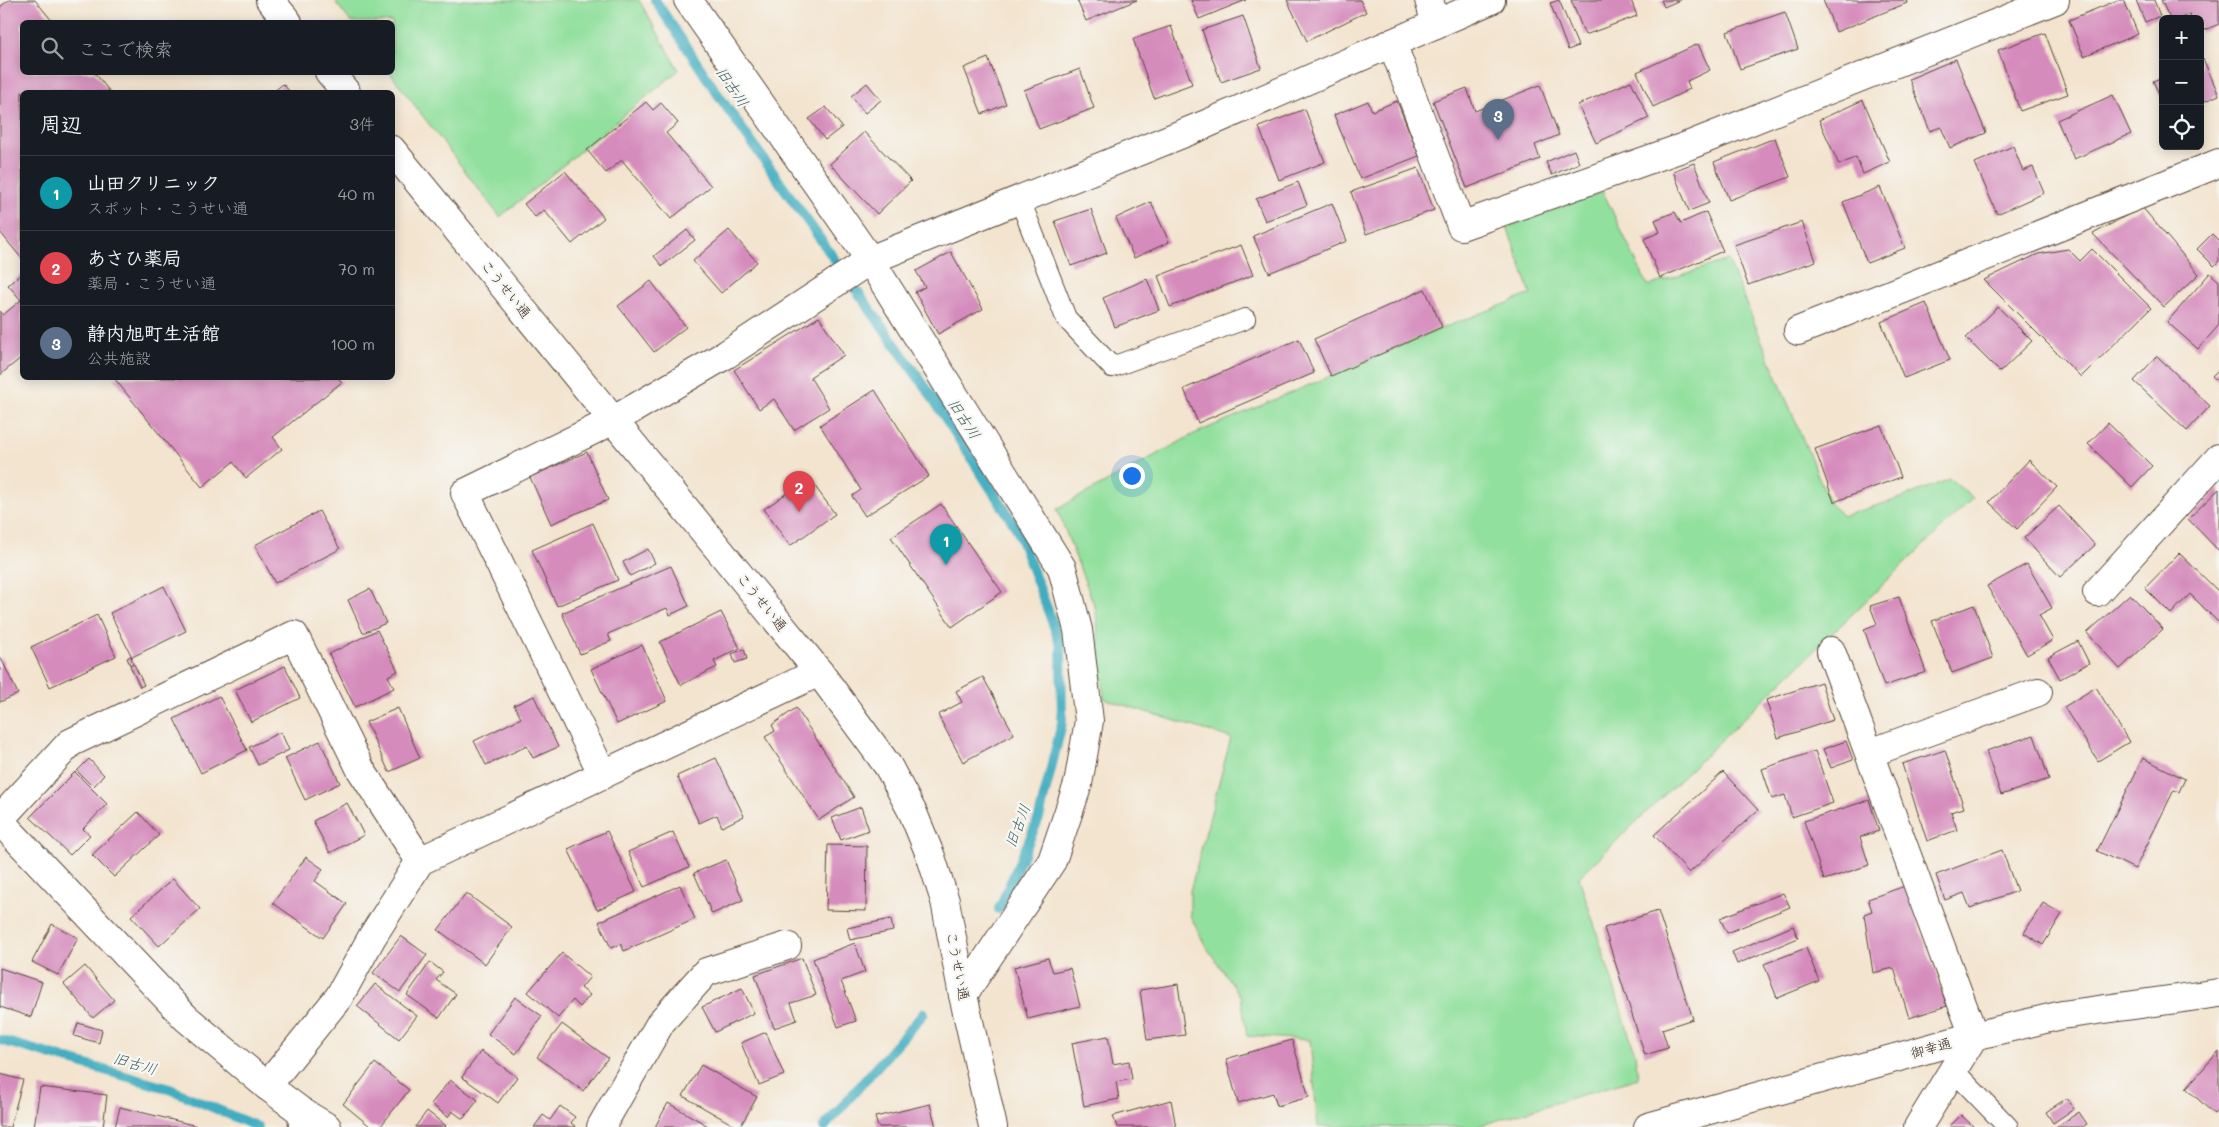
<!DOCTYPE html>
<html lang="ja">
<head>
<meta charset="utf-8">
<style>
	body { margin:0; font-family:Mali,"Klee One",sans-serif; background:#242831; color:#f1f3f6 }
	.controls { position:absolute; right:15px; top:15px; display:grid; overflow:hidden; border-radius:8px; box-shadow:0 2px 12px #0003 }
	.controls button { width:45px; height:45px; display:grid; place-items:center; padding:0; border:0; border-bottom:1px solid #363941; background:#171b24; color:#f1f3f6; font:25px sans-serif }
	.you { position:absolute; left:1131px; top:475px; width:18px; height:18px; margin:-12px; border:4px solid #fff; border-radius:50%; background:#1a73e8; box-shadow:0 0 0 8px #1a73e833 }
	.badge { display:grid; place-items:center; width:32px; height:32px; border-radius:50%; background:#d690ce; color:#fff; font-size:16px; font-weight:700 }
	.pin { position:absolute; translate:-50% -41px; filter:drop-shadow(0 1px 2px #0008) }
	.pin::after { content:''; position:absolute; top:26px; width:18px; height:15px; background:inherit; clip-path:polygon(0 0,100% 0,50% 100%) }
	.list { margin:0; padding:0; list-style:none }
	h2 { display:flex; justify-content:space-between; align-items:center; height:65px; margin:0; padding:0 20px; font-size:21px }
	h2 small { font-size:16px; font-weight:400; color:#9ea1a6 }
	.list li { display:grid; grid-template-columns:32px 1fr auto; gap:15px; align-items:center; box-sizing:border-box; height:75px; padding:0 20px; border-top:1px solid #363941 }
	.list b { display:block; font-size:19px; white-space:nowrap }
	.list p { margin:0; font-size:16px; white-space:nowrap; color:#9ea1a6 }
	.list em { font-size:16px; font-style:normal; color:#9ea1a6 }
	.icon { flex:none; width:28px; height:28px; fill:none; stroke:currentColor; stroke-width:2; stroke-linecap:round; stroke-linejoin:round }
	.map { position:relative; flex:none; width:2219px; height:1127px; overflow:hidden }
	.search { position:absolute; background:#171b24; box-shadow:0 2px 12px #0003; left:20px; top:20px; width:375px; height:55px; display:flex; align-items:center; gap:12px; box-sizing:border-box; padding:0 18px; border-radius:8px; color:#9ea1a6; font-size:19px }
	.panel { position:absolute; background:#171b24; box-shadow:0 2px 12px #0003; left:20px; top:90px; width:375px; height:290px; border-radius:8px }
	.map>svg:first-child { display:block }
	.green { fill:#92e09e; stroke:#66855e }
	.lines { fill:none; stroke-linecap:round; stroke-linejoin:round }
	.stream { stroke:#42adc0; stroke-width:10 }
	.building { fill:#d58bbc }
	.lane-casing { stroke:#574639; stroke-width:22 }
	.street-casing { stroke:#574639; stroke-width:30 }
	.secondary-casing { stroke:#574639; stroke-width:30 }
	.lane { stroke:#fff; stroke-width:20 }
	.street { stroke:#fff; stroke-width:28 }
	.secondary { stroke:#fff; stroke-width:28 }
	.labels { text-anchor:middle; stroke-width:4.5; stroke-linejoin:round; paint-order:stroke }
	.street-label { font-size:14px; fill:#3b2a1e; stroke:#f6f6f2 }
	.water-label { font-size:15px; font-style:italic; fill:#3e5e5f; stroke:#f6f6f2 }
</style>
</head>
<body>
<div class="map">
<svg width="2219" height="1127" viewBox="0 0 2219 1127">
	<rect width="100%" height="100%" fill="#f6f6f2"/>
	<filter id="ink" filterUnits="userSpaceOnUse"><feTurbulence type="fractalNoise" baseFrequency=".02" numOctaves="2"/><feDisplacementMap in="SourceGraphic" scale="10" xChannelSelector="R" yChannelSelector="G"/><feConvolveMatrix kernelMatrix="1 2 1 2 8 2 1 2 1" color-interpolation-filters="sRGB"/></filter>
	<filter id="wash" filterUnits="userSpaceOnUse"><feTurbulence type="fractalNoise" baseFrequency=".0096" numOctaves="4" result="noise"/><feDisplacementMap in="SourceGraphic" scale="20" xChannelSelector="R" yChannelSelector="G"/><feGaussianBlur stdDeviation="1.12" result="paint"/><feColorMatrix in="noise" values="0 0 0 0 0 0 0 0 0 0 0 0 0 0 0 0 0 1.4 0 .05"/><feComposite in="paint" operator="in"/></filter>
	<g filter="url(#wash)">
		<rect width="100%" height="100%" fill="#f3e4cf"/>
		<g class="green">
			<path d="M340,0H639L679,70L500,217L390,73L392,72V22H351L336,3Z"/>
			<path d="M1603,192L1648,286L1728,260L1830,504L1843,516L1901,498L1950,479L1973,498L1579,877L1635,1053L1638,1078L1475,1127H1318L1310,1040L1247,1036L1241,997L1205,945L1190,915V891L1231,738L1104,699L1096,610L1057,509L1194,434L1443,328L1531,294L1507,227Z"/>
		</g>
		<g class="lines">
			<g class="stream">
				<path d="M655,0L723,102L928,391L1017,529L1061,645L1062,723L1039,818L999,909"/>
				<path d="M0,1040L170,1089L258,1127"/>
				<path d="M824,1127L924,1013"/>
			</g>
		</g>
		<g id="blocks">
			<g class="building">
				<path d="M9,0H35L53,22H22V72H94L110,92H22V259L0,232V7Z"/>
				<path d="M1077,0H1137L1086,21Z"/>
				<path d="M1191,0H1246L1199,19Z"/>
				<path d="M1287,0H1360L1366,12L1307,41Z"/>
				<path d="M1559,0L1578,46L1568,50L1550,3Z"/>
				<path d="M1571,0H1631L1637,16L1585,35Z"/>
				<path d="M1661,0H1680L1664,7Z"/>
				<path d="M1823,0H1906L1907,3L1836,32Z"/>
				<path d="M2118,0H2124L2138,34L2084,56L2069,20Z"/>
				<path d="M2136,0H2154L2160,16L2145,22Z"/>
				<path d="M2161,0H2219V24L2200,32V19H2192L2190,14L2179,19H2170Z"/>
				<path d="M1785,12L1798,49L1740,69L1727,32Z"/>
				<path d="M1243,16L1261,68L1221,82L1202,30Z"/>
				<path d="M1171,26L1192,84L1154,98L1133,39Z"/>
				<path d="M2045,33L2068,94L2020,111L1998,50Z"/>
				<path d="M1698,44L1710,70L1687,81L1690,89L1653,107L1637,72Z"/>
				<path d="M988,58L1006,104L982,114L964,68Z"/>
				<path d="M1956,59L1986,133L1950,148L1941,127L1930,131L1909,79Z"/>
				<path d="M2203,59L2219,95L2200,103V61Z"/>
				<path d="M1080,69L1094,108L1039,129L1024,90Z"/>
				<path d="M2163,77V103L2153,81Z"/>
				<path d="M1631,81L1649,118L1596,143L1578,105Z"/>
				<path d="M867,83L881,100L865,113L851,96Z"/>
				<path d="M283,84L290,92H273Z"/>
				<path d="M1540,85L1559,135L1535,145L1540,159L1467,188L1433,101L1467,88L1475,111Z"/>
				<path d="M2113,95L2131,134L2074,159L2057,120Z"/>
				<path d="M1863,100L1890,162L1863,174L1856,157L1839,165L1819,120Z"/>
				<path d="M1368,101L1372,111L1397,101L1419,156L1360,179L1334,115Z"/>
				<path d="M646,102L653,110L661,103L678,123L666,133L711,186L671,219L622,160L606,173L587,150Z"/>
				<path d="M826,107L842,127L825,140L809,119Z"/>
				<path d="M1305,109L1325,162L1279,180L1259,127Z"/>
				<path d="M864,132L911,181L877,214L830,164Z"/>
				<path d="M1775,138L1790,177L1729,200L1714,162Z"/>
				<path d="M2013,146L2023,171L2033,167L2044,193L1997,214L1975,163Z"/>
				<path d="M1574,150L1579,163L1552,175L1546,162Z"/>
				<path d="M1694,163L1709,203L1689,211L1673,171Z"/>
				<path d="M1418,168L1434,210L1366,234L1351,192Z"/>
				<path d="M565,171L604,218L572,244L544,210L535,217L524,204Z"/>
				<path d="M1298,182L1307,205L1265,221L1256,199Z"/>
				<path d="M1880,187L1905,248L1867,263L1843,202Z"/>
				<path d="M1151,202L1169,242L1134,258L1116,218Z"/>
				<path d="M1332,203L1347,241L1269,273L1253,236Z"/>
				<path d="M2142,207L2199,274L2164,307L2093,234Z"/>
				<path d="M1091,209L1107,253L1071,266L1055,221Z"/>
				<path d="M1675,212L1681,223L1706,212L1723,251L1660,278L1644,239L1660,232L1655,220Z"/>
				<path d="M1802,222L1816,261L1748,285L1734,245Z"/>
				<path d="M687,230L695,240L662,266L654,256Z"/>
				<path d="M729,230L757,262L721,293L693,261Z"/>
				<path d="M2212,234L2219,241V261L2214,266L2197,249Z"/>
				<path d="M1241,245L1253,275L1170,307L1158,276Z"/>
				<path d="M2068,249L2080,261L2092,249L2151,308L2081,377L1984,280L2038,254Z"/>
				<path d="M951,252L983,309L938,334L915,292L925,287L916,271Z"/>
				<path d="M22,273V357L0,375V311L3,315L21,300L8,285Z"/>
				<path d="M2210,273L2219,281V325L2198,349L2167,322Z"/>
				<path d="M1147,279L1159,310L1115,327L1103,298Z"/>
				<path d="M651,281L686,327L654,352L618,306Z"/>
				<path d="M1425,289L1442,327L1331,376L1314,339Z"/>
				<path d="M1926,303L1950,360L1904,378L1881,322Z"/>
				<path d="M1998,307L2032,341L2000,372L1966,338Z"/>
				<path d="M819,317L844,355L810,377L829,408L794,430L774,399L759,409L734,370Z"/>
				<path d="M1299,339L1314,373L1198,423L1184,389Z"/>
				<path d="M2157,356L2210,406L2187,431L2134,381Z"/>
				<path d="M2219,369V382L2212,376Z"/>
				<path d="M114,378H338L342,382L273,437L282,449L246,478L233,462L202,487Z"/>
				<path d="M875,390L929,476L865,516L852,496L861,490L820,425Z"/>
				<path d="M2108,423L2152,466L2132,487L2088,444Z"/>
				<path d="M1881,425L1901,477L1834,502L1815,449Z"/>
				<path d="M587,452L608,500L551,524L530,477Z"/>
				<path d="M2029,460L2057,487L2017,529L1989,502Z"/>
				<path d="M809,478L835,514L790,546L764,509Z"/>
				<path d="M2219,489V551L2188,519Z"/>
				<path d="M941,504L1002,592L952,627L891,537Z"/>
				<path d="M2059,506L2095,545L2060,577L2024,538Z"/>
				<path d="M319,511L340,549L275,583L255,545Z"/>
				<path d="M593,523L618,580L557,606L532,550Z"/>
				<path d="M648,549L655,563L630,576L623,562Z"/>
				<path d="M2179,553L2219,592V623L2190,594L2171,614L2145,588Z"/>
				<path d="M2027,564L2052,608L2039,615L2053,640L2027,655L1987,586Z"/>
				<path d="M671,566L689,606L670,615L667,608L608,634L611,641L580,654L562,613Z"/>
				<path d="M164,586L186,631L132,657L110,613Z"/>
				<path d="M370,589L386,623L363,633L348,600Z"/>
				<path d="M2130,594L2163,629L2120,669L2087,633Z"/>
				<path d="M1899,597L1926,672L1884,686L1864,629L1877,624L1870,606Z"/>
				<path d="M1974,605L1993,658L1952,673L1932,621Z"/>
				<path d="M721,612L740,648L714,661L717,667L681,685L660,642Z"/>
				<path d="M97,615L116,656L50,687L31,647Z"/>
				<path d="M377,630L398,671L388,676L394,688L355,707L329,654Z"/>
				<path d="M2078,641L2089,663L2060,679L2048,657Z"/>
				<path d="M642,645L667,701L617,724L591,669Z"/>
				<path d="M744,649L747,659L735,663L732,654Z"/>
				<path d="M0,656L18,694L0,702Z"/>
				<path d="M131,656L133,663L130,665L127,658Z"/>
				<path d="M134,664L144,685L140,687L130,666Z"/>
				<path d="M285,666L300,698L251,722L235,690Z"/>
				<path d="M983,677L1014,734L963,762L938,715L962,702L956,691Z"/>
				<path d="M1821,682L1833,720L1778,738L1766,700Z"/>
				<path d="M2096,687L2129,742L2098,761L2064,707Z"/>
				<path d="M219,696L247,750L201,773L174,719Z"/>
				<path d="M534,696L558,747L533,758L527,746L486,765L474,741L521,718L514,705Z"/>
				<path d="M398,708L420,758L389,772L366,722Z"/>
				<path d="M796,708L854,797L819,820L765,737L775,731L772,725Z"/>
				<path d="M281,732L289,750L258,765L249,747Z"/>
				<path d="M2034,735L2049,779L2001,795L1986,751Z"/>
				<path d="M320,741L340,783L305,800L285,758Z"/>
				<path d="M1846,741L1853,760L1831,768L1823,749Z"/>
				<path d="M1945,750L1964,808L1951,812L1957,830L1927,841L1902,764Z"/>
				<path d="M1815,751L1833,803L1792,817L1785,795L1772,799L1762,769Z"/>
				<path d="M716,758L744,816L722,827L717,815L699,823L677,776Z"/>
				<path d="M2143,758L2185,779L2179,792L2174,790L2135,869L2097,851Z"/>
				<path d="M89,759L104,775L93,787L77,771Z"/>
				<path d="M75,772L107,804L83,829L90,835L70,855L30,817Z"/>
				<path d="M1723,772L1758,810L1689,873L1654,835Z"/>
				<path d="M1869,800L1879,831L1860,837L1869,865L1824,880L1804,821Z"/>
				<path d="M347,803L364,835L330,853L313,821Z"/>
				<path d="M861,807L869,830L841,840L832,818Z"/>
				<path d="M138,812L159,835L114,877L92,855Z"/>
				<path d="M607,831L636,892L597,910L568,849Z"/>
				<path d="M673,832L689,867L644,887L628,852Z"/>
				<path d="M828,845L867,846L866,911L826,910Z"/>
				<path d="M2002,850L2017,891L1970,908L1964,893L1945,900L1936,875Z"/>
				<path d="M306,857L323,869L315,881L347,904L323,938L273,903Z"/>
				<path d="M726,860L743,900L712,914L694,873Z"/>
				<path d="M173,879L200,909L159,946L131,916Z"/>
				<path d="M680,885L695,919L624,951L621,944L611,948L599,922Z"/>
				<path d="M1905,886L1947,1006L1909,1018L1894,968L1873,973L1864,914L1872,911L1868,899Z"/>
				<path d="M466,893L512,927L485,964L438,930Z"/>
				<path d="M1783,893L1790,907L1727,933L1720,918Z"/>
				<path d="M2043,903L2062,914L2043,945L2024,933Z"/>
				<path d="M1658,911L1693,1019L1662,1029L1668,1048L1645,1055L1604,928Z"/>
				<path d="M891,919L893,931L850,940L847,928Z"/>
				<path d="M52,924L78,938L58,975L32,962Z"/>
				<path d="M1793,926L1798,938L1737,964L1732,952Z"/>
				<path d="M401,936L427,955L400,992L373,973Z"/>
				<path d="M855,943L865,972L841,981L856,1021L838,1027L813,959Z"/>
				<path d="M1806,948L1819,981L1777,998L1764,964Z"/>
				<path d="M562,953L590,977L581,988L590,995L580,1007L573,1000L558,1018L528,992Z"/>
				<path d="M802,958L816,995L791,1003L797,1020L774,1028L755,975Z"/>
				<path d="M1048,958L1053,972L1070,968L1080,1006L1028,1019L1014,967Z"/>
				<path d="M430,962L443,972L436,980L456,994L439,1018L407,995Z"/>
				<path d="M85,966L114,1000L93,1018L64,984Z"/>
				<path d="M0,968L42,982L31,1017L0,1007Z"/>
				<path d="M375,984L417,1016L399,1039L357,1006Z"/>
				<path d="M1178,984L1185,1035L1147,1040L1140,990Z"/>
				<path d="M742,988L754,1013L715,1032L702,1007Z"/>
				<path d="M515,997L542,1016L516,1054L488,1034Z"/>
				<path d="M78,1023L102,1030L99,1043L74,1036Z"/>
				<path d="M562,1024L608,1058L583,1091L537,1057Z"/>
				<path d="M766,1032L784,1075L759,1085L741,1043Z"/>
				<path d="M1108,1036L1113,1064L1129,1061L1132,1079L1116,1082L1119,1099L1084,1106L1072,1043Z"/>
				<path d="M1292,1040L1309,1097L1277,1106L1273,1093L1238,1103L1226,1059Z"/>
				<path d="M481,1051L517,1077L498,1103L462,1077Z"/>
				<path d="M2219,1051V1108L2214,1114L2186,1088Z"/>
				<path d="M375,1063L409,1090L380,1127H371L343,1104Z"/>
				<path d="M701,1065L757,1097L740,1127H737L683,1096Z"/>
				<path d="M0,1074L23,1080L10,1127H0Z"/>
				<path d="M450,1080L478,1100L463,1119L452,1111L448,1117L431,1104Z"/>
				<path d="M40,1087L107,1095L103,1127H34Z"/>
				<path d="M2067,1098L2074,1109L2053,1123L2046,1112Z"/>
				<path d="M1171,1100L1176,1127H1117L1113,1116Z"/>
				<path d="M668,1103L710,1127H655Z"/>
				<path d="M930,1104L936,1127H878L875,1117Z"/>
				<path d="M560,1106L575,1117L571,1123L576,1127H534L543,1115L550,1120Z"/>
				<path d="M120,1107L197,1126V1127H115Z"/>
				<path d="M427,1111L446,1126L445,1127H415Z"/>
				<path d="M2079,1112L2087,1124L2082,1127H2056Z"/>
				<path d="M1961,1115L1974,1127H1949Z"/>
			</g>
		</g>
	</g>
	<g filter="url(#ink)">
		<use href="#blocks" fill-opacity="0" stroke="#574639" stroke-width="1"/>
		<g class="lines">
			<g class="lane-casing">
				<g id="lane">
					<path d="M1020,200L1066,318L1112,367L1245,319"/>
					<path d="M1953,1070L2008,1127"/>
				</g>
			</g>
			<g class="street-casing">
				<g id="street">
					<path d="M688,0L870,260L1062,568L1078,630L1089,721L1078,784L1052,861L963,995"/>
					<path d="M1429,0L1436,24"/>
					<path d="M1392,43L1461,226L1690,145L2055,0"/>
					<path d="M1798,331L2219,163"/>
					<path d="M2097,592L2219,458"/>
					<path d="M1831,651L1974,1036L1918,1127"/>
					<path d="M1870,753L2038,692"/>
					<path d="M603,775L465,493L614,420L727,354L870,260L1204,125L1491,0"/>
					<path d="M0,819L70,743L294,635L361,770L420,861L372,937L339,997L267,1086"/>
					<path d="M0,821L186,1018L267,1086L302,1112L303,1127"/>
					<path d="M420,861L819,672"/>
					<path d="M302,1112L327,1127"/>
					<path d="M601,1127L661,1022L706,972L787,946"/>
				</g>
			</g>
			<g class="secondary-casing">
				<g id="secondary">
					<path d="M270,0L288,22"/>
					<path d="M329,72L346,92"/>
					<path d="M392,150L819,672L888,766L913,813L931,857L945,901L963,995L993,1127"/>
					<path d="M1648,1127L1974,1036L2062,1015L2219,993"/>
				</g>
			</g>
			<use href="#lane" class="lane"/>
			<use href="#street" class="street"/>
			<use href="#secondary" class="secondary"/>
		</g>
	</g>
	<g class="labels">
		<g class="street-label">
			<text transform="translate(506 289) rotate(51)" y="5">こうせい通</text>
			<text transform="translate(762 602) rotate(51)" y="5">こうせい通</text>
			<text transform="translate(958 966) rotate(79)" y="5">こうせい通</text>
			<text transform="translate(1931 1048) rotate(-16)" y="5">御幸通</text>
		</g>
		<g class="water-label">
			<text transform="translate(732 87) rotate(56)" y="5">旧古川</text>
			<text transform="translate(964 419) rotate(57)" y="5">旧古川</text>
			<text transform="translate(1018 826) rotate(-69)" y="5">旧古川</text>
			<text transform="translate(135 1064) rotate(16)" y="5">旧古川</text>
		</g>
	</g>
</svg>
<div class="controls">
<button>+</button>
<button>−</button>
<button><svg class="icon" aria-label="locate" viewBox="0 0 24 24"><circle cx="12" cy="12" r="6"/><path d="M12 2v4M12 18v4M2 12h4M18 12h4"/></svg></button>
</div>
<div class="you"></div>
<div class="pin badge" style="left:946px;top:565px;background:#0f9aa8">1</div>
<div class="pin badge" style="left:799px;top:512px;background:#e0444e">2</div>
<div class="pin badge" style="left:1498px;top:140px;background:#5c6f8a">3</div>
<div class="search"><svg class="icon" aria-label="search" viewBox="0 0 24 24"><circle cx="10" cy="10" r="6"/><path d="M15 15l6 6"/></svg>ここで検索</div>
<section class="panel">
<h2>周辺<small>3件</small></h2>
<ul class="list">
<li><span class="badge" style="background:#0f9aa8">1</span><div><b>山田クリニック</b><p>スポット · こうせい通</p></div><em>40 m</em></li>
<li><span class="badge" style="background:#e0444e">2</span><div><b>あさひ薬局</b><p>薬局 · こうせい通</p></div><em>70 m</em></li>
<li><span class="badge" style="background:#5c6f8a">3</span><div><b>静内旭町生活館</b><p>公共施設</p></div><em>100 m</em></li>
</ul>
</section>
</div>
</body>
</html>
